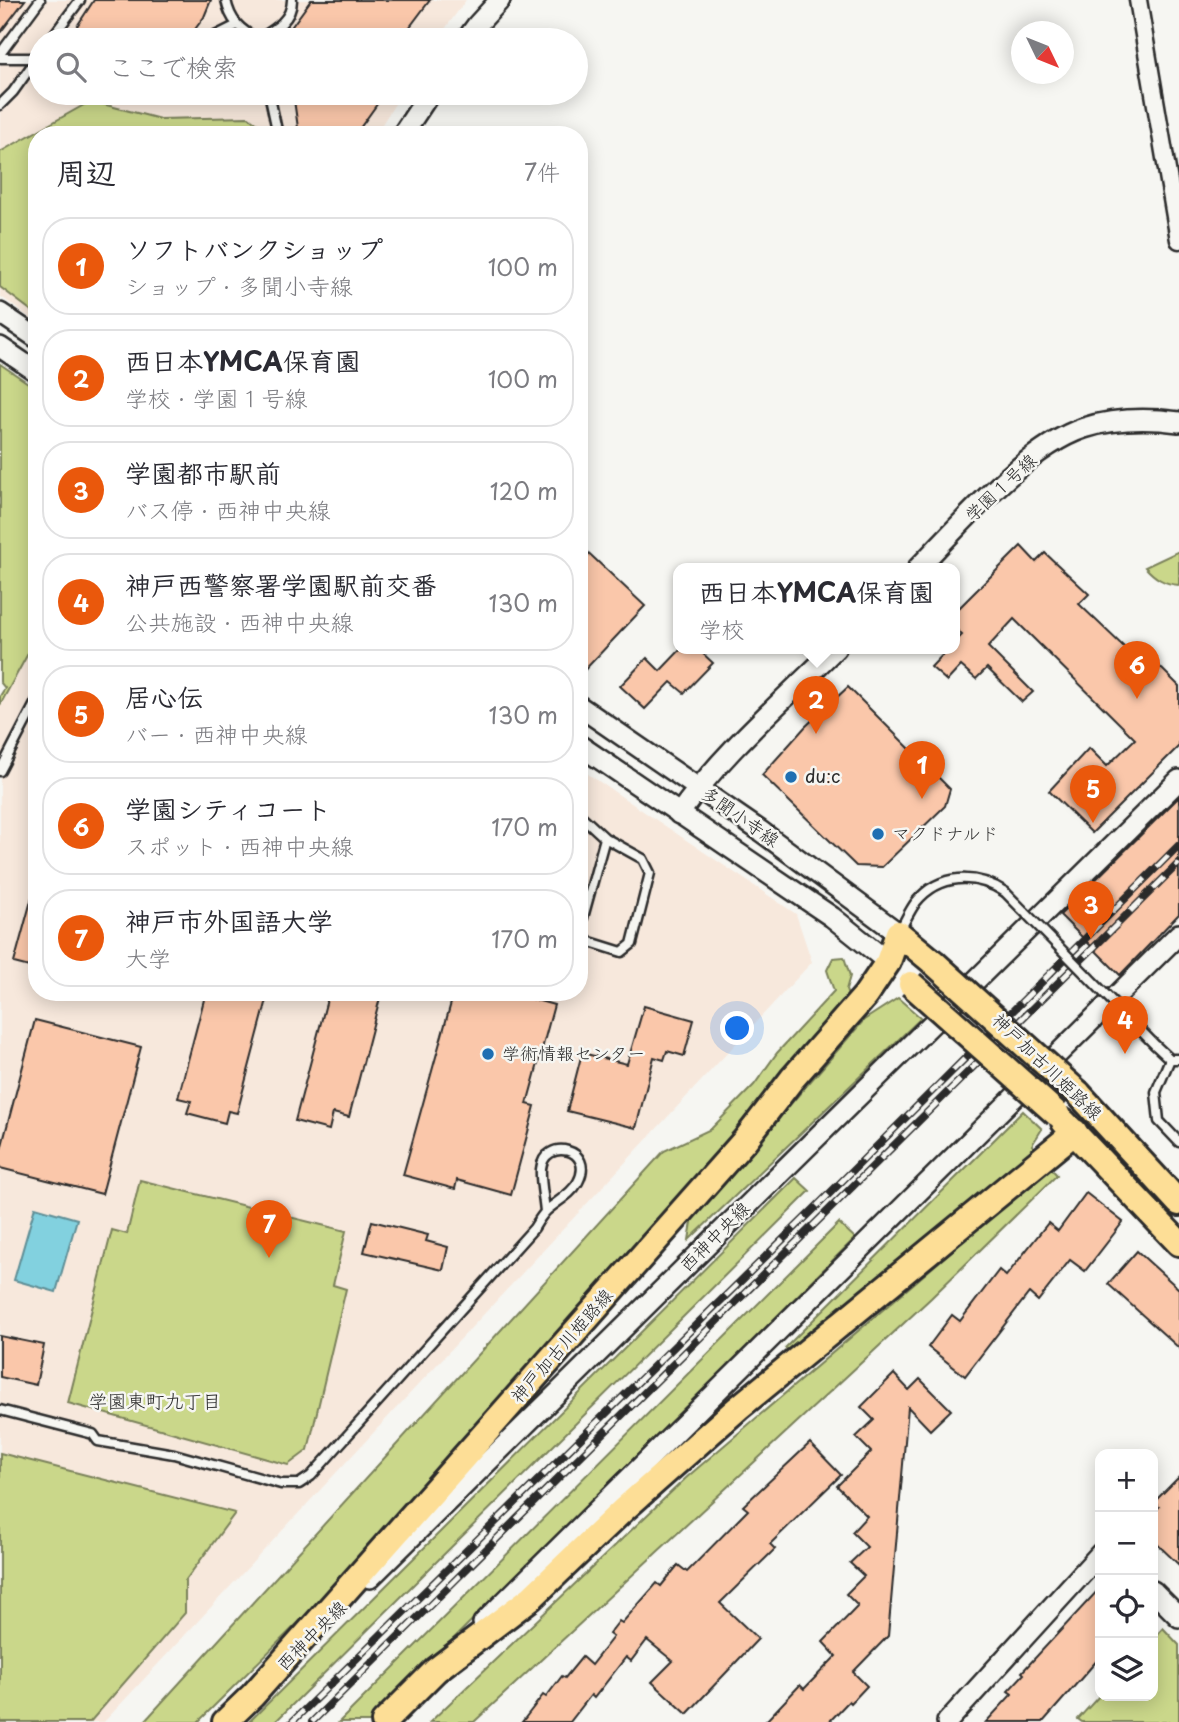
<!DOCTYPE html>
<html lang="ja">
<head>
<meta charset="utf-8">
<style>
	body { margin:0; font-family:"Playpen Sans","Klee One",sans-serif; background:#f2f2f3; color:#2b2b33 }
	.controls { position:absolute; right:21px; bottom:21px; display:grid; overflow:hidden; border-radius:14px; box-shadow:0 4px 18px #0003 }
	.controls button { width:63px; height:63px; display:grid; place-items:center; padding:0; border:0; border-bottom:2px solid #e1e1e2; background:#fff; color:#2b2b33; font:35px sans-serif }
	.compass { position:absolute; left:1011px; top:21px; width:63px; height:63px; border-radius:50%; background:#fff; box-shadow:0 4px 18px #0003; rotate:133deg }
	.you { position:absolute; left:738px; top:1029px; width:24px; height:24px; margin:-18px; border:5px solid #fff; border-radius:50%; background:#1a73e8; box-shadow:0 0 0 10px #1a73e833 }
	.badge { display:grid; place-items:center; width:46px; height:46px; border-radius:50%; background:#ea580c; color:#fff; font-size:23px; font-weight:700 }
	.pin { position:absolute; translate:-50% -58px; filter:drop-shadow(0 2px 4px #0008) }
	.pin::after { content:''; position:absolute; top:37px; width:24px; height:21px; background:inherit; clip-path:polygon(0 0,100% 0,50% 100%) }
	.popup { position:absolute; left:673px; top:563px; width:287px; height:91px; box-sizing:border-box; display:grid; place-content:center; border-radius:14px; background:#fff; filter:drop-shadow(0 2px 5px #0005); font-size:23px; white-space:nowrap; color:#7c7c81 }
	.popup b { font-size:26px; color:#2b2b33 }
	.popup::after { content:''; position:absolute; left:50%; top:100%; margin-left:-14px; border:14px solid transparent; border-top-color:#fff }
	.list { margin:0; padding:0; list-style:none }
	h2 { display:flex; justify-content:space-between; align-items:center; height:91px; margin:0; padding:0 28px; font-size:30px }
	h2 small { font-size:23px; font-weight:400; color:#7c7c81 }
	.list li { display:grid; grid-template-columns:46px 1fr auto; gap:21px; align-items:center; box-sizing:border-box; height:98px; margin:0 14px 14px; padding:0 14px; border:2px solid #e1e1e2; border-radius:28px }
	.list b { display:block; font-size:26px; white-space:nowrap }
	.list p { margin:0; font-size:23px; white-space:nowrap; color:#7c7c81 }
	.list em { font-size:23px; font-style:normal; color:#7c7c81 }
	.icon { flex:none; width:38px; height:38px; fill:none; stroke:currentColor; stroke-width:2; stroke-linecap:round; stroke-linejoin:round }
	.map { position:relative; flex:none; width:1179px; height:1722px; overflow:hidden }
	.search { position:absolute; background:#fff; box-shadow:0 4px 18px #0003; left:28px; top:28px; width:560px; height:77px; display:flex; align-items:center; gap:18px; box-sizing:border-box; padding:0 24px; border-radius:38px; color:#7c7c81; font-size:26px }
	.panel { position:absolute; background:#fff; box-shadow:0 4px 18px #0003; left:28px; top:126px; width:560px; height:875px; border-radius:28px }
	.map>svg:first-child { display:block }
	.built { fill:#f7e8dc }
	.green { fill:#cad78a; stroke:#7a815a; stroke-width:2 }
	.water { fill:#82d1df; stroke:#5f8f97; stroke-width:2 }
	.building { fill:#fac7aa; stroke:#2b2b2b; stroke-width:2 }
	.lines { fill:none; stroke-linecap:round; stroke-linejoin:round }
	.service-casing { stroke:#2b2b2b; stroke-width:13 }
	.minor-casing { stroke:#2b2b2b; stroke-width:21 }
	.tertiary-casing { stroke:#2b2b2b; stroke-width:24 }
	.primary-casing { stroke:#2b2b2b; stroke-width:30 }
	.service { stroke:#f6f6f2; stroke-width:8 }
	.minor { stroke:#f6f6f2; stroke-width:16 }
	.tertiary { stroke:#f6f6f2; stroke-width:19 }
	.primary { stroke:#fdde96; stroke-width:24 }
	.rail-casing { stroke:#2b2b2b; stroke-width:8 }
	.rail { stroke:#f6f6f2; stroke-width:5; stroke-dasharray:16; stroke-linecap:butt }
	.service-bridge-casing { stroke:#2b2b2b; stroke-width:13; stroke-linecap:butt }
	.primary-bridge-casing { stroke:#2b2b2b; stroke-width:30; stroke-linecap:butt }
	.service-bridge { stroke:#f6f6f2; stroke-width:8 }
	.primary-bridge { stroke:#fdde96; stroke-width:24 }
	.poi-dot { fill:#1f6fb2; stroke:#f6f6f2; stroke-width:2.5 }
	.labels { text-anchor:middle; stroke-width:5; stroke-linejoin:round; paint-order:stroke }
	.street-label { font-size:18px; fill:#2b2b2b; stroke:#f6f6f2 }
	.poi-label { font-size:18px; fill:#2b2b2b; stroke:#f6f6f2; text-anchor:start }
	.neighbourhood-label { font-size:19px; fill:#2b2b2b; stroke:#f6f6f2 }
</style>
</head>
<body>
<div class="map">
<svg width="1179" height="1722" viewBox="0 0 1179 1722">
	<rect width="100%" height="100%" fill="#f6f6f2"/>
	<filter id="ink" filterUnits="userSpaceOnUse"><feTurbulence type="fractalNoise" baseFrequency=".0143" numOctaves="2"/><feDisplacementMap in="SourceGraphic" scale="14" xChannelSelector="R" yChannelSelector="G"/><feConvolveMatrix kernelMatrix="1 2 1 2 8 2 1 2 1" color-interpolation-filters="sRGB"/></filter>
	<g filter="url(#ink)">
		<g class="built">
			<path d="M0,0H466L437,40H40V93H402L375,135H37V323L0,296Z"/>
			<path d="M37,637V992H579V768L796,914L812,962L104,1722H0V705Z"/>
		</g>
		<g class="green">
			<path d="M91,101L160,119L249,117L259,125L263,135H37V315L0,287V152Z"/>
			<path d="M0,364L37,389V637L0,705V696L5,688L0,682Z"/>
			<path d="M1179,551V585C1164,584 1155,578 1145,567Z"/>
			<path d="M844,957L850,976L846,990L849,999L787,1065L761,1107L340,1581L198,1722H144L664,1151L711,1129L754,1085L777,1053L834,991L827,970L833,958Z"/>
			<path d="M898,998L921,1018L689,1240L693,1216L864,1020Z"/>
			<path d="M1023,1111L1042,1129L1032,1145L1038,1151L792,1354L785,1348Z"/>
			<path d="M1050,1167L1057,1175L931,1298L474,1722H430L686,1478Z"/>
			<path d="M796,1178L810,1191L275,1722H249Z"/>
			<path d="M140,1180L346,1231L333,1285L346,1289L308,1450L288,1465L68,1403L112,1230L127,1234Z"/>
			<path d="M839,1223L855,1238L370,1722H339Z"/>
			<path d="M0,1453L235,1513L185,1581V1613L90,1722H0Z"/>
			<path d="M1163,1628L1179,1645V1722H1082L1078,1719L1100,1695L1153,1696V1639Z"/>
		</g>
		<path class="water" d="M35,1207L77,1219L56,1292L14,1280Z"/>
		<g class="building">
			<path d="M0,0H25L0,33Z"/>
			<path d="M94,0H211L204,17L193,32L178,40H149L133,32L127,40H68Z"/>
			<path d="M311,0H430L400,40H282Z"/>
			<path d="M293,93H385L355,135H299Z"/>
			<path d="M579,544L645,606L579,676Z"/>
			<path d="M1021,546L1036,562L1045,553L1089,594L1079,604L1148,670L1156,663L1179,686V746L1092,833L1049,791L1089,748L1107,766L1135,739L1014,619L988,647L1033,692L1022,702L987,668L976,679L961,666L947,681L931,667L949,648H954V643L962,635L954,627V613Z"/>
			<path d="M682,648H697L713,663L684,693L671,682L645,709L620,686L647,658L660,671Z"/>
			<path d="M848,687L950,789L945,806L882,867L856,866L762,775L805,727Z"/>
			<path d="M1179,797V914L1120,975L1060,915Z"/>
			<path d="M32,897L37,898V969L14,963Z"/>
			<path d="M206,992H269L237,1113L228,1111L225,1123L187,1113L191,1101L178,1098Z"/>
			<path d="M329,992H372L381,994L349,1117L333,1113L329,1130L295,1121Z"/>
			<path d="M454,992H507L554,1005L527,1104L535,1106L511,1195L457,1180L455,1189L403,1175Z"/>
			<path d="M644,1006L694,1020L684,1056L667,1051L664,1060L654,1057L636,1128L567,1111L582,1053L627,1064Z"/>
			<path d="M35,1020L141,1047L102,1194L0,1168V1153Z"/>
			<path d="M1086,1193L1123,1222L1085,1271L1070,1260L1038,1301L1029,1293L965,1376L928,1347L952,1315L960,1321L999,1270L1006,1276L1048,1223L1058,1231Z"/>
			<path d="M372,1221L428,1235L426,1241L448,1247L443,1270L364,1252Z"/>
			<path d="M1137,1251L1179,1289V1348L1108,1284Z"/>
			<path d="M0,1336L44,1345L36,1385L0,1377Z"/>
			<path d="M894,1374L909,1390L920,1379L951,1410L930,1430L908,1407L888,1636L853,1672L867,1686L851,1703L849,1701L829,1722H765L800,1685L804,1689L836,1656L823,1642L858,1606L846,1594L864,1576L850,1563L867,1547L852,1532L867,1516L837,1486L871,1452L856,1437L874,1420L861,1407Z"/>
			<path d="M810,1443L841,1475L770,1544L775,1549L720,1603L758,1639L687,1714L652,1682L673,1661L647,1640L631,1661L626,1657L594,1698L591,1695L570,1722H522L543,1695L546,1697L562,1676L565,1678L582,1657L591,1665L613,1637L609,1634L619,1621L622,1623L657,1583L661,1586L678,1565L687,1572L748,1510L743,1506Z"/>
			<path d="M1179,1477V1565L1153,1540V1513L1159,1507L1154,1502Z"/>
			<path d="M1100,1588V1657L1043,1722H986L1012,1694L1008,1691L1024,1674L1022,1672Z"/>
		</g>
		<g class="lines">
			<g class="service-casing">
				<g id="service">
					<path d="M226,0C230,20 240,31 259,39"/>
					<path d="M259,39C274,30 292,20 292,0"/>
					<path d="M50,40L80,0"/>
					<path d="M207,40L237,25"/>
					<path d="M0,54L40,0"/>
					<path d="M0,58H37"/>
					<path d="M269,93L278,135"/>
					<path d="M0,105L13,92L40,54"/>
					<path d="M0,771L37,700"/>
					<path d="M579,814L605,838L643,859L650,873L632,944L622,952L590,942L579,932L605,838"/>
					<path d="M900,930C905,921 910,910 916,902C940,873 976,873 1005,892"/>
					<path d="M1155,1045L1170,1059H1179"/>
					<path d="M1170,1059L1156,1092L1159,1121L1179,1142"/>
					<path d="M0,1410L93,1434L98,1441L174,1454L281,1484H299L311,1476L534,1228C537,1223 541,1216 546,1211C557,1201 571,1195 578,1182C596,1148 544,1137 541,1169C540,1182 544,1198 545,1212"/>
				</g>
			</g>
			<g class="minor-casing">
				<path id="minor" d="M1138,0L1179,240"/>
			</g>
			<g class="tertiary-casing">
				<g id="tertiary">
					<path d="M466,40L477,25L500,0"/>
					<path d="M402,135L430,93"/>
					<path d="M0,313L37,338"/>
					<path d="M0,347L37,372"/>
					<path d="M918,568C961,524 1026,447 1084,428C1115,418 1147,418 1179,422"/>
					<path d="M579,706L759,830L898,933"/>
					<path d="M579,745L832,917L888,962"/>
					<path d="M679,814C723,752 783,701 836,648"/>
					<path d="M370,1578L1179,780"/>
					<path d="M1153,1591L1179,1617"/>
					<path d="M483,1623L1179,934"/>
					<path d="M947,1722L1100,1554"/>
				</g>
			</g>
			<g class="primary-casing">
				<g id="primary">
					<path d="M1078,1093L1179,1203"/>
					<path d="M1064,1122L1179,1243"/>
					<path d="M225,1722L253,1695L745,1140L792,1079L865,996L888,962L898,933L933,962"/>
					<path d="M384,1722L436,1670L532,1597L624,1509L738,1408L1075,1132"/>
				</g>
			</g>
			<use href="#service" class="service"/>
			<use href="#minor" class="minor"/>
			<use href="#tertiary" class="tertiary"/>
			<use href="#primary" class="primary"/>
			<g class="rail-casing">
				<g id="rail">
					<path d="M292,1722L815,1208L1179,845"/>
					<path d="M312,1722L1179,863"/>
				</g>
			</g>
			<use href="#rail" class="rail"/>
			<g class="service-bridge-casing">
				<path id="service-bridge" d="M1005,892L1155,1045"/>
			</g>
			<g class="primary-bridge-casing">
				<g id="primary-bridge">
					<path d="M933,962L1078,1093"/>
					<path d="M911,984L1057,1114"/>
				</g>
			</g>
			<use href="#service-bridge" class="service-bridge"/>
			<use href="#primary-bridge" class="primary-bridge"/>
		</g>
	</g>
	<g class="poi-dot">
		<circle cx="791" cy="777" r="7"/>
		<circle cx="878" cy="834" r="7"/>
		<circle cx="488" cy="1054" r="7"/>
	</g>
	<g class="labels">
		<g class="street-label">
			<text transform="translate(1001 488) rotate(-43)" y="6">学園１号線</text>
			<text transform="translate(740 817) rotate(35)" y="6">多聞小寺線</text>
			<text transform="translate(1047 1067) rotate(44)" y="6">神戸加古川姫路線</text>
			<text transform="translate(715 1237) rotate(-45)" y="6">西神中央線</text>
			<text transform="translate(562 1346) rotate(-49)" y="6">神戸加古川姫路線</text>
			<text transform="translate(312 1636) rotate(-45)" y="6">西神中央線</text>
		</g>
		<g class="poi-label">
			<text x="805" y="783">du:c</text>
			<text x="892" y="840">マクドナルド</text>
			<text x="502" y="1060">学術情報センター</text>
		</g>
		<g class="neighbourhood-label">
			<text x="155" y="1408">学園東町九丁目</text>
		</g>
	</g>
</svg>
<div class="controls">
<button>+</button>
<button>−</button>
<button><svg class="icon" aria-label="locate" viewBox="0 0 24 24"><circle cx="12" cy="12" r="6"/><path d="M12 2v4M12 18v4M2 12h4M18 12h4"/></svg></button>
<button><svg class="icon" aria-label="layers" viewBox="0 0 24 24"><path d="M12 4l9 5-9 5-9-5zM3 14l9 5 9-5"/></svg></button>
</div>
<svg class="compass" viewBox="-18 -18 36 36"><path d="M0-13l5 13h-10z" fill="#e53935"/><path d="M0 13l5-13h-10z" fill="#7c7c81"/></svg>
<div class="you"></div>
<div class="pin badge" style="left:922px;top:799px">1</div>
<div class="pin badge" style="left:816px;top:734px">2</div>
<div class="popup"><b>西日本YMCA保育園</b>学校</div>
<div class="pin badge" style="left:1091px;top:939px">3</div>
<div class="pin badge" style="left:1125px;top:1054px">4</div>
<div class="pin badge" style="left:1093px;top:823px">5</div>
<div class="pin badge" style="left:1137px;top:699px">6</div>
<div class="pin badge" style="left:269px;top:1258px">7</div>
<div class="search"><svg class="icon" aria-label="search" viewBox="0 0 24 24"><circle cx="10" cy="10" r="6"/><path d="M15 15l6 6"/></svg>ここで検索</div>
<section class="panel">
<h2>周辺<small>7件</small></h2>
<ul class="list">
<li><span class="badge">1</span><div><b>ソフトバンクショップ</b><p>ショップ · 多聞小寺線</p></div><em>100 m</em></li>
<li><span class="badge">2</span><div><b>西日本YMCA保育園</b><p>学校 · 学園１号線</p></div><em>100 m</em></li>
<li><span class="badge">3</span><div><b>学園都市駅前</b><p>バス停 · 西神中央線</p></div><em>120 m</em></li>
<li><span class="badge">4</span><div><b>神戸西警察署学園駅前交番</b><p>公共施設 · 西神中央線</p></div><em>130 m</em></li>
<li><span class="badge">5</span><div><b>居心伝</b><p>バー · 西神中央線</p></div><em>130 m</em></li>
<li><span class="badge">6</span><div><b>学園シティコート</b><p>スポット · 西神中央線</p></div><em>170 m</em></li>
<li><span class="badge">7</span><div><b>神戸市外国語大学</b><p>大学</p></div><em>170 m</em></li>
</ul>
</section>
</div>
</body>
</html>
